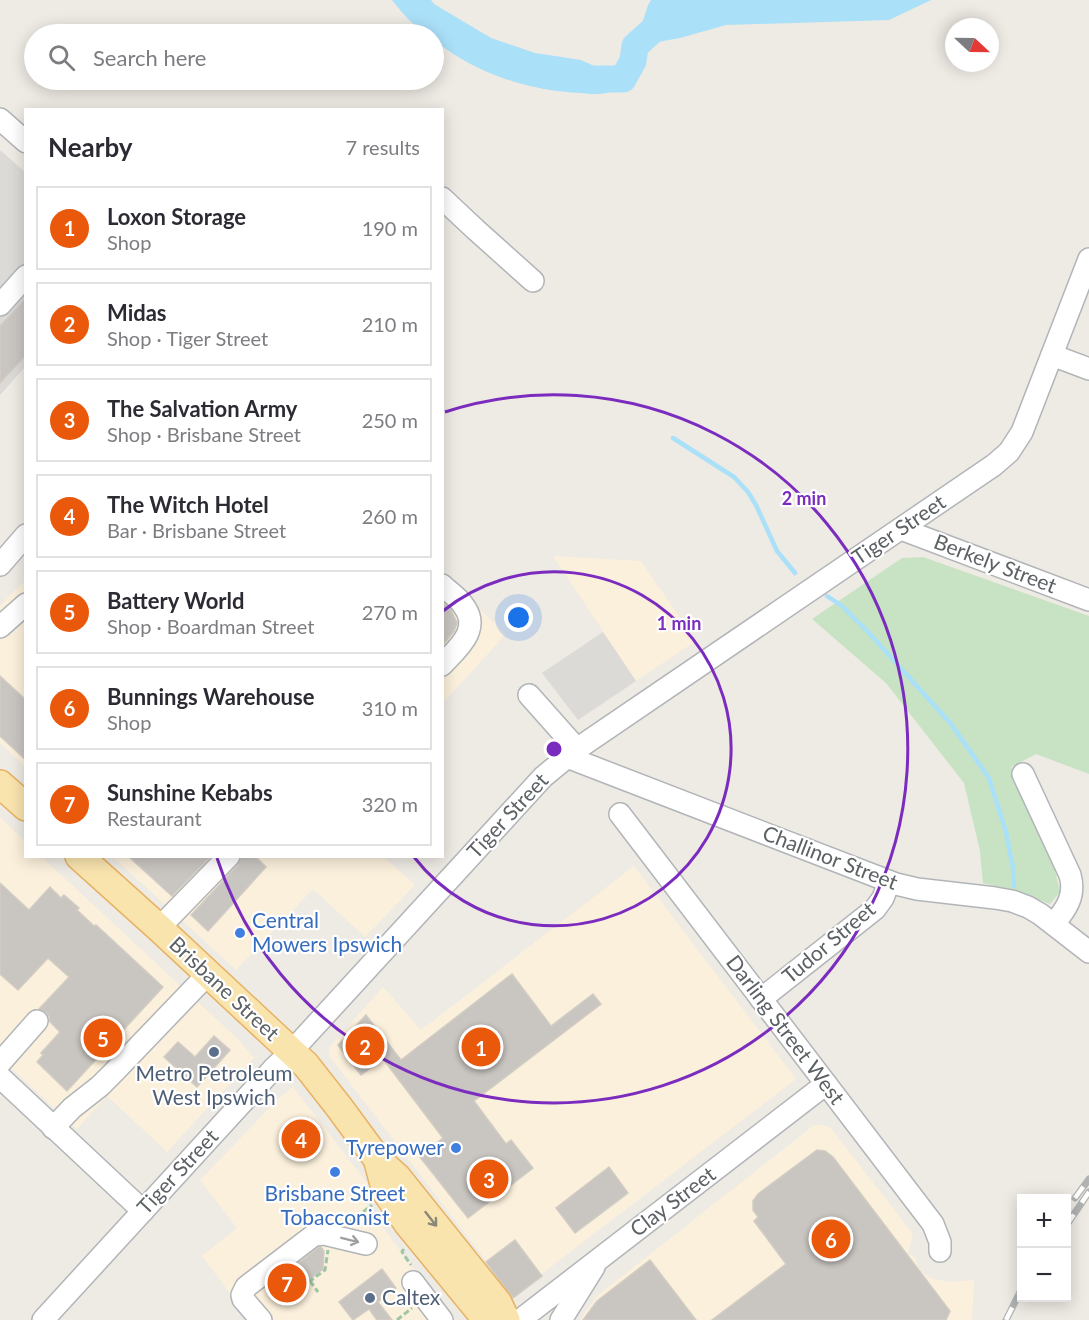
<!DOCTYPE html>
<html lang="en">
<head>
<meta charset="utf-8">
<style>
	body { margin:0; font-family:Lato,sans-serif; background:#f7f7f7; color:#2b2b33 }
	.controls { position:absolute; right:18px; bottom:18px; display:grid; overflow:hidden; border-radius:0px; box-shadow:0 3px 15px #0003 }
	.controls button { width:54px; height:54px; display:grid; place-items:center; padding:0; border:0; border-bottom:2px solid #e1e1e2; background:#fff; color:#2b2b33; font:30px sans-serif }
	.compass { position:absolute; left:945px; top:18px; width:54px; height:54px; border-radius:50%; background:#fff; box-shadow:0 3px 15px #0003; rotate:112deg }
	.you { position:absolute; left:519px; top:618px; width:21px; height:21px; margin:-15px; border:4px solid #fff; border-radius:50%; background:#1a73e8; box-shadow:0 0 0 9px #1a73e833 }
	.badge { display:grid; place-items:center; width:39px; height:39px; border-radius:50%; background:#ea580c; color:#fff; font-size:20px; font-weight:700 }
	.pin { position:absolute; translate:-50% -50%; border:3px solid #fff; box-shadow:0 2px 6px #0006 }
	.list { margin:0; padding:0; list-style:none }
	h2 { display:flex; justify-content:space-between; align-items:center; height:78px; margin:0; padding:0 24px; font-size:26px }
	h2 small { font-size:20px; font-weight:400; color:#7c7c81 }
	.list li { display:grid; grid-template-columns:39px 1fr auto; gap:18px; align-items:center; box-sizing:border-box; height:84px; margin:0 12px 12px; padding:0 12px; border:2px solid #e1e1e2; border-radius:0px }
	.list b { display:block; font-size:22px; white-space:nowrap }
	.list p { margin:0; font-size:20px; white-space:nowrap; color:#7c7c81 }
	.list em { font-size:20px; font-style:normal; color:#7c7c81 }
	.icon { flex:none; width:33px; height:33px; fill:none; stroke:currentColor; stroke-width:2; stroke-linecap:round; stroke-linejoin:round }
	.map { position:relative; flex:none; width:1089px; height:1320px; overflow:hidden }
	.search { position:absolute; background:#fff; box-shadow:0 3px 15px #0003; left:24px; top:24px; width:420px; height:66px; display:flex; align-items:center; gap:15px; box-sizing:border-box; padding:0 21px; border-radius:33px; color:#7c7c81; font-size:22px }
	.panel { position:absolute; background:#fff; box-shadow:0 3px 15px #0003; left:24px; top:108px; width:420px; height:750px; border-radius:0px }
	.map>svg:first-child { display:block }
	.commercial { fill:#fbf0dc }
	.industrial { fill:#dcdad7 }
	.green { fill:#c7e3c3 }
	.water { fill:#aae0f8 }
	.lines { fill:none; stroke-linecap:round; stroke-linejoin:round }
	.stream { stroke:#aae0f8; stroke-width:4.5 }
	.river { stroke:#aae0f8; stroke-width:27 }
	.building { fill:#c9c5c1; stroke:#d2ccc3; stroke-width:1.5 }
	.minor-casing { stroke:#b2b5b8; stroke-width:24 }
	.major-casing { stroke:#e7b264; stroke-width:30 }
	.path { stroke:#9ec6a4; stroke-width:3; stroke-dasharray:6 3; stroke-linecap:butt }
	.minor { stroke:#fff; stroke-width:21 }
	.major { stroke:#f9e4ae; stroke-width:27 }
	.rail-casing { stroke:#b1b2b2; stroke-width:7 }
	.rail { stroke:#fff; stroke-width:4.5; stroke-dasharray:14; stroke-linecap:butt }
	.oneway { stroke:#8b887a }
	.oneway2 { stroke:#9da0a2 }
	.ring { fill:none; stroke:#7b2cbf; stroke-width:3 }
	.shop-dot { fill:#3f7fe0; stroke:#fff; stroke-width:2 }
	.service-dot { fill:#5c6f8a; stroke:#fff; stroke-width:2 }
	.labels { text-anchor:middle; stroke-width:4.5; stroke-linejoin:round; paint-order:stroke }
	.street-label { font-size:21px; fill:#5c6164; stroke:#fff }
	.shop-label { font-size:21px; fill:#366cbe; stroke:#fff; text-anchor:start }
	.service-label { font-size:21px; fill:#4e5e75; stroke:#fff }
	.centre { fill:#7b2cbf; stroke:#fff; stroke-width:3 }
	.ring-label { font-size:18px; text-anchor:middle; font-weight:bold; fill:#7b2cbf; stroke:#fff; stroke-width:4.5; stroke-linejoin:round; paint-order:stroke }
</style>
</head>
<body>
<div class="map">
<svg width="1089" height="1320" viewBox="0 0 1089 1320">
	<rect width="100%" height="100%" fill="#eeeae4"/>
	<g class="commercial">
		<path d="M553,556L641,561L696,641L636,681Z"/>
		<path d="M442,573L506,634L443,703H442Z"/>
		<path d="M25,581V767L0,743V606L13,592Z"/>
		<path d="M0,817L25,841L26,856L42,857L240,1041L254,1058L167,1152L107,1096L77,1129L0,1058Z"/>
		<path d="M113,857H384L415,885L365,937L313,889L236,970Z"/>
		<path d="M634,866L796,1079L513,1296L330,1057L329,1048L383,987L421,1030Z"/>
		<path d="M293,1087L368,1184L358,1192L403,1255L454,1320H250L202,1256L237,1228L200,1180L280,1097Z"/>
		<path d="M814,1125H822L830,1127L913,1234L908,1254L915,1257L918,1266L924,1274L932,1279L951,1282L974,1280L972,1320H580L597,1296Z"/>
	</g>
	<g class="industrial">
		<path d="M0,150L26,173L25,367L0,395Z"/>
		<path d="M603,632L636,681L578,720L542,673Z"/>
	</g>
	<path class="green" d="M923,557L1089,616V774L1036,754L1011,767L1051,853L1060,892L1050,904L1016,891L983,883L980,851L964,783L886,683L812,619L902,558Z"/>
	<g class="water">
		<path d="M392,0H431L434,4L491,38L535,53L581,60L623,79C619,83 614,90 609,92C603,95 588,94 581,93C528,91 475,73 434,40V34C418,34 402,12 392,0Z"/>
		<path d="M651,0H931L889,20L726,25L680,38L635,46L648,5Z"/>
	</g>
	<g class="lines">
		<g class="stream">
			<path d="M673,438L734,477L748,492L756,505L777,551L795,573"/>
			<path d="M827,596L842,606L870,634L951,724L989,778L1006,832L1013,868L1014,886"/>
		</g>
		<path class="river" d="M587,79H623L633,61L635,46L663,21L700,1L713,0"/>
	</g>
	<g class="building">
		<path d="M26,298V355L0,383V326Z"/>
		<path d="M442,602L451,610L457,623L454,631L442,646Z"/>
		<path d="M0,676L26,700V760L0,736Z"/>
		<path d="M128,856H211L172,896Z"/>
		<path d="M241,856H255L266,867L208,931L191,915L238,865Z"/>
		<path d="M0,883L29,910L50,887L61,898L64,895L79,908L77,910L94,926L96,925L163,987L67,1091L37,1062L43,1055L41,1053L60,1032L50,1022L49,1016L46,1012L39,1009L69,977L48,958L18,990L0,974Z"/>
		<path d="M512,974L551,1026L593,994L601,1004L474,1101L506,1144L511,1140L533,1168L468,1218L419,1156L443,1138L383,1059L361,1075L338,1045L366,1015L401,1060Z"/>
		<path d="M214,1036L230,1050L197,1087L164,1057L178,1042L195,1057Z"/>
		<path d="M817,1150L825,1151L833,1157L950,1311L946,1320H712L786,1264L754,1221L758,1217L753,1210V1201L758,1194Z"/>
		<path d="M609,1167L628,1193L575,1233L556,1208Z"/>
		<path d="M515,1240L542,1276L513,1298L486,1262Z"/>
		<path d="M319,1247H321L324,1251L323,1269L286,1298L274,1282Z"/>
		<path d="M650,1260L696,1320H583L597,1301Z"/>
		<path d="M382,1269L396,1288L378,1302L392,1320H377L369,1309L353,1320L339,1302Z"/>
	</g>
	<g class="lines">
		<g class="minor-casing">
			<g id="minor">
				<path d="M0,119L26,142"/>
				<path d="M442,198L475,229L533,281"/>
				<path d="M0,305L26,276"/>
				<path d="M1052,355L1089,369"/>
				<path d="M901,529L1089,600"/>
				<path d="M0,565L26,535"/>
				<path d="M442,585C449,592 458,597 463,605C482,629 458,648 442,665"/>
				<path d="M0,627L26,604"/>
				<path d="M529,695L577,749"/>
				<path d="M567,757L896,884L917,889L995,898L1012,901L1028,907L1040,914L1089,952"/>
				<path d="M1023,774L1070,875C1076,896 1066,909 1054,924"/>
				<path d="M620,814L933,1224L940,1242V1251"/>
				<path d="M159,928L229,856"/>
				<path d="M761,999L875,909L883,898L889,882"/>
				<path d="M0,1063L37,1021"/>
				<path d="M0,1077L143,1211"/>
				<path d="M53,1128L72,1108L100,1086L114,1072L208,974"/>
				<path d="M413,1282L442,1320"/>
				<path d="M43,1320L273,1069L291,1052L543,777L577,749L994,465L1009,452L1022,432L1089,259"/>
				<path d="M261,1320L243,1299L242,1295L246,1287L314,1235L324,1234L366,1244"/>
				<path d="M520,1320L826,1084"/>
				<path d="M561,1320L594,1267"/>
			</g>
		</g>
		<g class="major-casing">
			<g id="major">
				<path d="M0,784L26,807"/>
				<path d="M79,856L159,928L306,1065L339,1107L378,1160L397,1177L498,1303L506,1320"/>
				<path d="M378,1162L386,1192L408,1224L481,1313L492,1320"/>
			</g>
		</g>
		<g class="path">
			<path d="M349,1223L372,1205"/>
			<path d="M404,1251L403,1250L402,1252L411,1265"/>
			<path d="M310,1281L318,1292"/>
			<path d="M287,1298L325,1270L328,1250"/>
			<path d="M397,1320L412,1308"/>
		</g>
		<use href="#minor" class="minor"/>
		<use href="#major" class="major"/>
		<g class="rail-casing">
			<g id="rail">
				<path d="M1075,1198L1089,1179"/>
				<path d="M1066,1226L1089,1192"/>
				<path d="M1006,1320L1022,1288"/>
			</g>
		</g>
		<use href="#rail" class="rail"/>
	</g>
	<defs><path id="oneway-shaft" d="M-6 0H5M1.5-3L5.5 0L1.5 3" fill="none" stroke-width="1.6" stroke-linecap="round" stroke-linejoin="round" transform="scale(1.5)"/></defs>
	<use class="oneway" href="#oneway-shaft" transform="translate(431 1219) rotate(52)"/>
	<use class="oneway2" href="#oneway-shaft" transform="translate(350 1240) rotate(14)"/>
	<g class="ring">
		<path d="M443 611A177 177 0 1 1 414 857"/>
		<path d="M445 412A354 354 0 1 1 217 858"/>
	</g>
	<g class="shop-dot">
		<circle cx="240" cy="933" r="6"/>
		<circle cx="456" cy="1148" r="6"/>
		<circle cx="335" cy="1172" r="6"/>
	</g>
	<g class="service-dot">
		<circle cx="214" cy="1052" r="6"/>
		<circle cx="370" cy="1298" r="6"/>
	</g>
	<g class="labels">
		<g class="street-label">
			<text transform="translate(899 530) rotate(-34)" y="7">Tiger Street</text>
			<text transform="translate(995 564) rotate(21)" y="7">Berkely Street</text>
			<text transform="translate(508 816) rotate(-47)" y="7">Tiger Street</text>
			<text transform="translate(830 858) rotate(21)" y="7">Challinor Street</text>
			<text transform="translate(829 943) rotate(-40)" y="7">Tudor Street</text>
			<text transform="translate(224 989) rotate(43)" y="7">Brisbane Street</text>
			<text transform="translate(785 1030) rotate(53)" y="7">Darling Street West</text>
			<text transform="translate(178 1172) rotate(-47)" y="7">Tiger Street</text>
			<text transform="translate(673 1202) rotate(-37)" y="7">Clay Street</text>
		</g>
		<g class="shop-label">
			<text x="252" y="928">Central<tspan x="252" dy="24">Mowers Ipswich</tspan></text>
			<text x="444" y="1155" text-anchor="end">Tyrepower</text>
			<text x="335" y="1201" text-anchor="middle">Brisbane Street<tspan x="335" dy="24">Tobacconist</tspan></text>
		</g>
		<g class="service-label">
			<text x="214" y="1081">Metro Petroleum<tspan x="214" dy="24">West Ipswich</tspan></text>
			<text x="382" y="1305" text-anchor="start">Caltex</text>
		</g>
	</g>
	<circle cx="554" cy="749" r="9" class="centre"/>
	<g class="ring-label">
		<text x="804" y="505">2 min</text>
		<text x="679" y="630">1 min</text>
	</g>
</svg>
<div class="controls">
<button>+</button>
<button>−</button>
</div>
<svg class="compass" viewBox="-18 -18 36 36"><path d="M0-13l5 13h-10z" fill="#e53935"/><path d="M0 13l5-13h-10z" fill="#7c7c81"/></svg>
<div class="you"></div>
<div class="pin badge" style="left:481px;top:1047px">1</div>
<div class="pin badge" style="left:365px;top:1046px">2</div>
<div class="pin badge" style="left:489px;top:1179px">3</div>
<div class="pin badge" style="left:301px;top:1139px">4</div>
<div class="pin badge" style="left:103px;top:1038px">5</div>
<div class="pin badge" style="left:831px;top:1239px">6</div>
<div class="pin badge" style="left:287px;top:1283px">7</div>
<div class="search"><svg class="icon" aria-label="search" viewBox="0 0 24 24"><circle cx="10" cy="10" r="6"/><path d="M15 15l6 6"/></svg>Search here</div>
<section class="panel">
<h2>Nearby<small>7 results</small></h2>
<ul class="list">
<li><span class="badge">1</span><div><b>Loxon Storage</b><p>Shop</p></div><em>190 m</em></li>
<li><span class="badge">2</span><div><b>Midas</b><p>Shop · Tiger Street</p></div><em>210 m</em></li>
<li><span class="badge">3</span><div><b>The Salvation Army</b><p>Shop · Brisbane Street</p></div><em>250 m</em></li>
<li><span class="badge">4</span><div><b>The Witch Hotel</b><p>Bar · Brisbane Street</p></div><em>260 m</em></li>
<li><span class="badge">5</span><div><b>Battery World</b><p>Shop · Boardman Street</p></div><em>270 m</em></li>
<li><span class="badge">6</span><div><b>Bunnings Warehouse</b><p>Shop</p></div><em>310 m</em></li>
<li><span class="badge">7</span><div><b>Sunshine Kebabs</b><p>Restaurant</p></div><em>320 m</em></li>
</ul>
</section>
</div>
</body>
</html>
